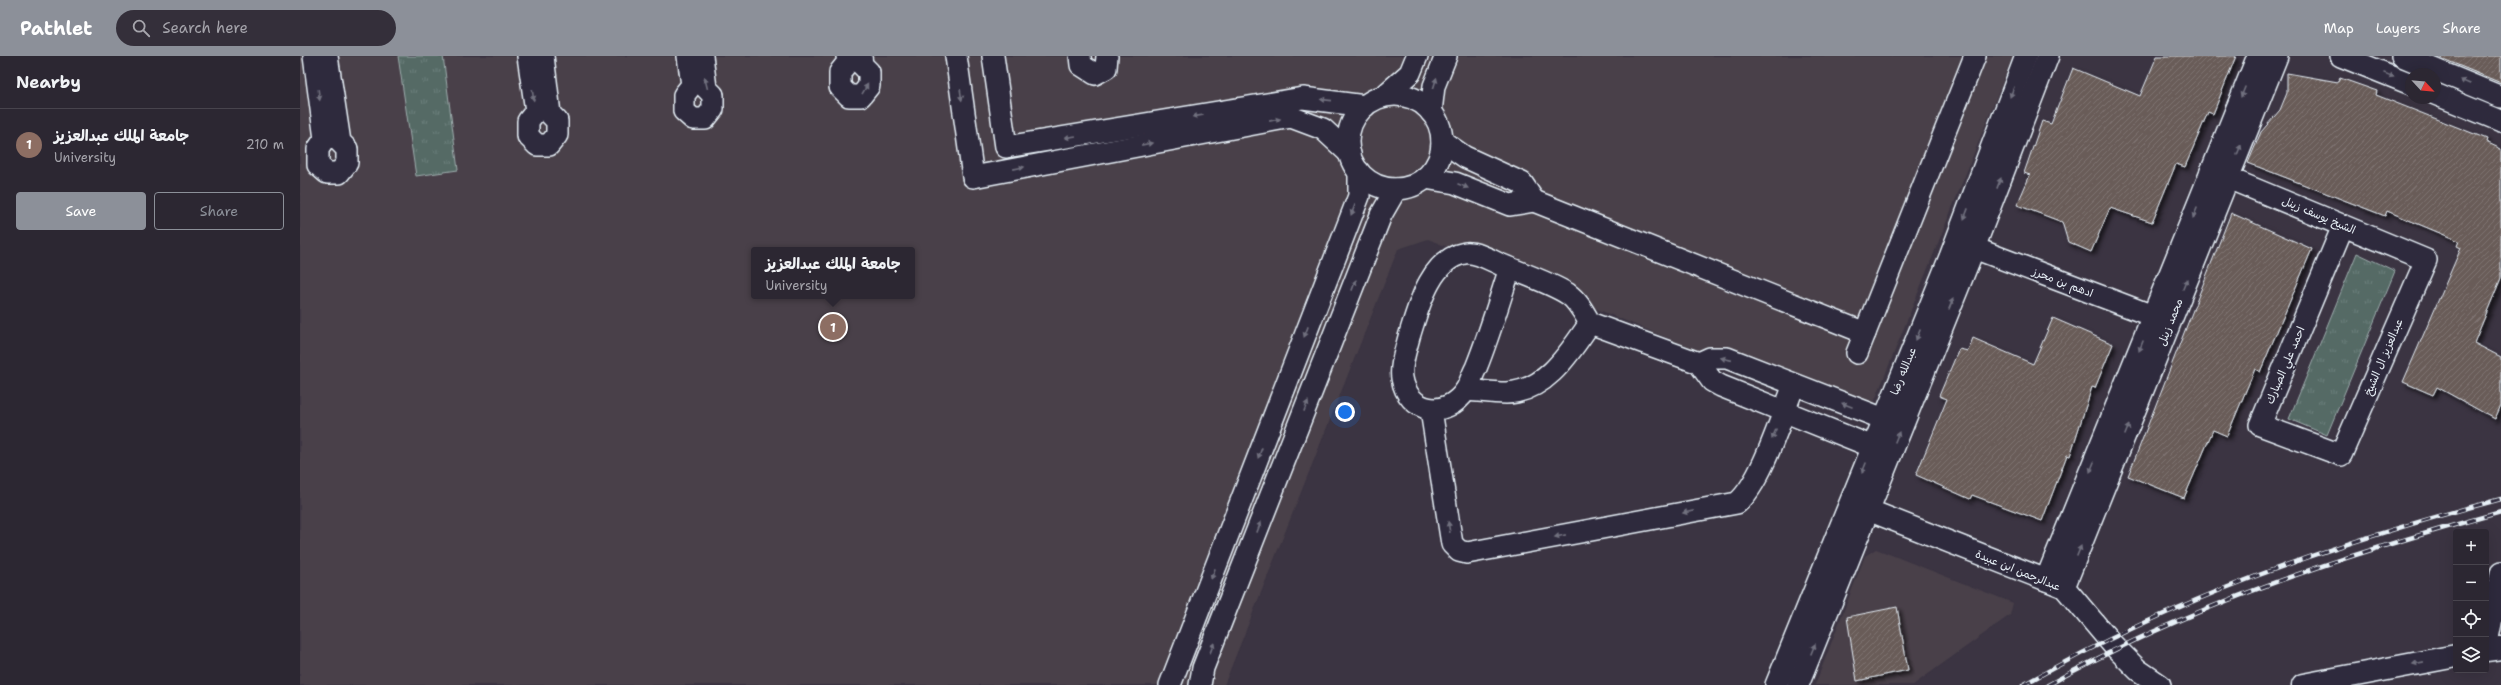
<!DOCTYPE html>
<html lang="en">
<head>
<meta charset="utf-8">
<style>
	body { margin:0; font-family:"Shantell Sans","Playpen Sans Arabic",sans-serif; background:#342f3a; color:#f1f3f6 }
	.controls { position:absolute; right:12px; bottom:12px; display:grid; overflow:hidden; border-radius:4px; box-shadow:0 4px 16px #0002 }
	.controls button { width:36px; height:36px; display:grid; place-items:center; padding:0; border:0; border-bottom:1px solid #48444d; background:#2c2732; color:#f1f3f6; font:20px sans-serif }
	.compass { position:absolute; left:2105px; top:12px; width:36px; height:36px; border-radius:50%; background:#2c2732; box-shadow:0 4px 16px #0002; rotate:116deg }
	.you { position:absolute; left:1045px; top:356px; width:14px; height:14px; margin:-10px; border:3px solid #fff; border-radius:50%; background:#1a73e8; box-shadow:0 0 0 6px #1a73e833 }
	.badge { display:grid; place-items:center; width:26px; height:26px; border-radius:50%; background:#8c9099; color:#fff; font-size:13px; font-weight:700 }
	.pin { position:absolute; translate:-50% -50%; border:2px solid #fff; box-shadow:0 1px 4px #0006 }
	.popup { position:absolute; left:451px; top:191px; width:164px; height:52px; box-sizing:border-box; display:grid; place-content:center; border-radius:4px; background:#2c2732; filter:drop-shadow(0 1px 3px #0005); font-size:13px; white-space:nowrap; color:#a6a5ac }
	.popup b { font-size:15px; color:#f1f3f6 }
	.popup::after { content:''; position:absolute; left:50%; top:100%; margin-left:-8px; border:8px solid transparent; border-top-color:#2c2732 }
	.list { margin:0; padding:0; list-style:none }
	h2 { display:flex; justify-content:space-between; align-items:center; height:52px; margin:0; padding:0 16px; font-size:17px }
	h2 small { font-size:13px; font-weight:400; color:#a6a5ac }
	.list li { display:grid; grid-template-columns:26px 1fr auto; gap:12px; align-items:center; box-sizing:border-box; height:72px; padding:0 16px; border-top:1px solid #48444d }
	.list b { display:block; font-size:15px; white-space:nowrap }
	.list p { margin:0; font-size:13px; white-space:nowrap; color:#a6a5ac }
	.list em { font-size:13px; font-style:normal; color:#a6a5ac }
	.actions { display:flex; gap:8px; padding:12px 16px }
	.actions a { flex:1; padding:9px 0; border:1px solid #8c9099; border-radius:4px; text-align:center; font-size:14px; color:#8c9099 }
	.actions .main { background:#8c9099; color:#fff }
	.icon { flex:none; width:22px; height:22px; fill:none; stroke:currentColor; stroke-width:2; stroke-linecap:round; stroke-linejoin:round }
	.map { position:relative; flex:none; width:2201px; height:629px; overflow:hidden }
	header { display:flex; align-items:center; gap:24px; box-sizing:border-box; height:56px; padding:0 20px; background:#8c9099; color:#fff }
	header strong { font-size:19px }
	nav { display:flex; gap:22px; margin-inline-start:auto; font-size:14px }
	.search { width:280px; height:36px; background:#342f3a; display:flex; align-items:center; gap:10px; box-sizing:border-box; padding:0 14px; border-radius:22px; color:#a6a5ac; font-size:15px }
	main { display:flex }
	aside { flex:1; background:#2c2732 }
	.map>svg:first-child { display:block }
	.built { fill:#494049; fill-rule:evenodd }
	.park { fill:url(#park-tufts); stroke:#9eaeae }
	.building { fill:url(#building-hatch); stroke:#e8f1f8; filter:url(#shadow) }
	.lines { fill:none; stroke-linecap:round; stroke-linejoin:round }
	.minor-casing { stroke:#e8f1f8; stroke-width:24 }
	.major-casing { stroke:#e8f1f8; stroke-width:25 }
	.minor { stroke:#2f2a3d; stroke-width:21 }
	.major { stroke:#2f2a3d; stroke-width:22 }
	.rail-casing { stroke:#e8f1f8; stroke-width:4.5 }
	.rail { stroke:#2f2a3d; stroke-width:3; stroke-dasharray:9; stroke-linecap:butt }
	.oneway { fill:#70707e }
	.labels { text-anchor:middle; stroke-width:3.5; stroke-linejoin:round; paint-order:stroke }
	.street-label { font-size:11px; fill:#e8f1f8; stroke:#2f2a3d }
</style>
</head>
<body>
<header>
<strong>Pathlet</strong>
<div class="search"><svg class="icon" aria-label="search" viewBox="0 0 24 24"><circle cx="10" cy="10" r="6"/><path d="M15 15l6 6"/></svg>Search here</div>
<nav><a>Map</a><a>Layers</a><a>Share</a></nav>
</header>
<main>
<aside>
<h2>Nearby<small></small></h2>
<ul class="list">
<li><span class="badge" style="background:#8d6e63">1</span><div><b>جامعة الملك عبدالعزيز</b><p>University</p></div><em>210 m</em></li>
</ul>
<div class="actions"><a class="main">Save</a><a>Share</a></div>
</aside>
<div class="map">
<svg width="2201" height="629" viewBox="0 0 2201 629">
	<defs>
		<pattern id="park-tufts" width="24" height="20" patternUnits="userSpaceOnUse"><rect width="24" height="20" fill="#556a65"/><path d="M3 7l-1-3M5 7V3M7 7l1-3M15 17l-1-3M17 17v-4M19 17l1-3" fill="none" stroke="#6d807c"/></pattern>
		<pattern id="building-hatch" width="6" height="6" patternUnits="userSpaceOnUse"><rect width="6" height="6" fill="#695b58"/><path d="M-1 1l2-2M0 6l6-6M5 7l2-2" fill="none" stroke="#7e7371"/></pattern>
		<filter id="shadow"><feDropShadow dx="3.5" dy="3.5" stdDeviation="2" flood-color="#0009"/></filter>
	</defs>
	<rect width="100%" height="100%" fill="#3b3442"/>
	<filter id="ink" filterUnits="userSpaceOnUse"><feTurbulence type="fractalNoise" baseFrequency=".025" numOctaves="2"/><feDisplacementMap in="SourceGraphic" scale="8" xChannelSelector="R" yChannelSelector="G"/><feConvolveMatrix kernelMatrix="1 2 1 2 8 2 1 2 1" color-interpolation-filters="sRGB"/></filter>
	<g filter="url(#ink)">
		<g class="built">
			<path d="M0,0H1713L1573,349L1556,360L1128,183L1098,193L924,629H0ZM454,194H612V240H454Z"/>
			<path d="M1576,493L1713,547L1710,559L1613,629H1515L1565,500Z"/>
		</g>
		<g class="park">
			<path d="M98,0H143L158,114L116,120Z"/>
			<path d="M2057,197L2095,215L2027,379L1989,363Z"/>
		</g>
		<g class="building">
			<path d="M1857,0H1936L1913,58L1908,56L1885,111L1876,108L1852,166L1810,152L1791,196L1768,186L1762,166L1717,149L1730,119L1724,117L1742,65L1751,68L1773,12L1840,40Z"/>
			<path d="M2136,0H2201V27Z"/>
			<path d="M1987,17L2038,26L2040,22L2077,35L2076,39L2187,83L2186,86L2201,93V222L2174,287L2201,301V349L2195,363L2137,331L2133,339L2103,326L2161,192L2157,190L2159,185L2087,155L2085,160L1948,107L1961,76L1980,54L1987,37Z"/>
			<path d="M1931,157L2012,193L1960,316L1955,313L1927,380L1913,374L1884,442L1828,420Z"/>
			<path d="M1753,262L1813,288L1795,332L1792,331L1770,400L1767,399L1742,465L1672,439L1670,443L1616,419L1647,343L1639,340L1659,293L1668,295L1673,282L1733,308Z"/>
			<path d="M1597,551L1608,614L1557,625L1547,561Z"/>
		</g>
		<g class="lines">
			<g class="minor-casing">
				<g id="minor">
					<path d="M14,0L25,83L18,93V109L27,117H39L47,107V93L40,86L27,0"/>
					<path d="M228,0L236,55L228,65V80L237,89H249L257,79V65L250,58L243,0"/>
					<path d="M388,0L392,29L384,39V55L393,63H405L413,53V39L406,32L402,0"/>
					<path d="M547,0L548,6L540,16V31L549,40H561L569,30V16L562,9L561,0"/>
					<path d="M656,0L673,121L991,61L1023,73L1050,98"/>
					<path d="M693,0L706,91L1003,42L1065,50"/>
					<path d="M780,0L781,9L795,18L806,12L807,0"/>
					<path d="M2041,0L2111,28"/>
					<path d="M2102,0L2201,41"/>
					<path d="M2135,38L2201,65"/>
					<circle cx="1095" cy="86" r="47"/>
					<path d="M1084,40L1110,17L1117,0"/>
					<path d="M1131,56L1134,30L1146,0"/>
					<path d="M1911,115L2126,204L2041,399L1960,369L2043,170"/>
					<path d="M1125,122L1155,127L1210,149L1234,145L1222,127L1165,101L1142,85"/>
					<path d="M1234,145L1565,277"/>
					<path d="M1674,192L1853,260"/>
					<path d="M1210,212C1199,246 1189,280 1176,312C1172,319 1170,328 1166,334C1146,364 1108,357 1102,322C1100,310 1106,293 1109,281C1118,252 1130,203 1165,197C1176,195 1192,205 1202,209C1223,218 1249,226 1268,238C1278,245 1284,257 1290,267"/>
					<path d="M1557,297L1675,0"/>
					<path d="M1166,334C1179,335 1193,337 1206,337C1246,336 1270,296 1290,267L1399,307"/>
					<path d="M1131,354L1152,488L1159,495L1167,497L1437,447C1461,428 1482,359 1494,329"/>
					<path d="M1573,391L1421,330L1412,325L1399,307L1410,302H1427L1584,363"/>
					<path d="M1568,454L1764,531L1813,589L1838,614L1860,629"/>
					<path d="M1746,524L1958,0"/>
					<path d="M1764,531L1977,0"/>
					<path d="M2186,592L2201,517"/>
					<path d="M870,629L1059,140V116"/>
					<path d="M900,629L903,612L1081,159L1096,133"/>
					<path d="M1476,629L1650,201L1726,0"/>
					<path d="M1498,629L1674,192L1748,0"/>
				</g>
			</g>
			<g class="major-casing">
				<g id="major">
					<path d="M2186,594L2201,592"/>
					<path d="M2003,629L2156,600"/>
				</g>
			</g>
			<use href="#minor" class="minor"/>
			<use href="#major" class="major"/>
			<g class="rail-casing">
				<g id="rail">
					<path d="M1723,629C1876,542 2031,488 2201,443"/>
					<path d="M1748,629C1890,549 2044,499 2201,456"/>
				</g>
			</g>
			<use href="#rail" class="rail"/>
		</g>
		<defs><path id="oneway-solid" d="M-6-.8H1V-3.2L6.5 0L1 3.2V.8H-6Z"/></defs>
		<g class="oneway">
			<use href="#oneway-solid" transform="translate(2089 19) rotate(22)"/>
			<use href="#oneway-solid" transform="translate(2165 26) rotate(-157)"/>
			<use href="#oneway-solid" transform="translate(406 27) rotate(-104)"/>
			<use href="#oneway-solid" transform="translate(1135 27) rotate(-73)"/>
			<use href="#oneway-solid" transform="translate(565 33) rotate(-60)"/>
			<use href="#oneway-solid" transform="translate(1712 36) rotate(111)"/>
			<use href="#oneway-solid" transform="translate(1943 36) rotate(112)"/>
			<use href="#oneway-solid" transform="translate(19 39) rotate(82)"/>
			<use href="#oneway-solid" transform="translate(233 39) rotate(82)"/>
			<use href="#oneway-solid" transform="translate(661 39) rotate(82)"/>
			<use href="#oneway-solid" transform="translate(1026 44) rotate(-174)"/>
			<use href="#oneway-solid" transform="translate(898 60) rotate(171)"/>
			<use href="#oneway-solid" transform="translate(975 64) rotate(-11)"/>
			<use href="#oneway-solid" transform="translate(770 81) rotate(171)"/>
			<use href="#oneway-solid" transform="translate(847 88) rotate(-11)"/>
			<use href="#oneway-solid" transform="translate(1939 94) rotate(-68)"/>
			<use href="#oneway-solid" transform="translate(719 112) rotate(-11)"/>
			<use href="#oneway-solid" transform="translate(1699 127) rotate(-69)"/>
			<use href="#oneway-solid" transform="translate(1163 130) rotate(22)"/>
			<use href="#oneway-solid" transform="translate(1053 154) rotate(111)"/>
			<use href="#oneway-solid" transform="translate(1895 157) rotate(112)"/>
			<use href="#oneway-solid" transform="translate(1666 158) rotate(111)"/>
			<use href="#oneway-solid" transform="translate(1885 228) rotate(-68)"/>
			<use href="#oneway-solid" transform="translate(1054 229) rotate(-69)"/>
			<use href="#oneway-solid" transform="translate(1651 248) rotate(-68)"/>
			<use href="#oneway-solid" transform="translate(1006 276) rotate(111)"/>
			<use href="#oneway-solid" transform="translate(1618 279) rotate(112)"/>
			<use href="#oneway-solid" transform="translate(1841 290) rotate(112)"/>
			<use href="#oneway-solid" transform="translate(1426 303) rotate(-167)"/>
			<use href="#oneway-solid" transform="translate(1547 349) rotate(-159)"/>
			<use href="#oneway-solid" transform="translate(1006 350) rotate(-69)"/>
			<use href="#oneway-solid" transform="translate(1827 374) rotate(-68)"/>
			<use href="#oneway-solid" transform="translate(1474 378) rotate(113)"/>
			<use href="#oneway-solid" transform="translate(1597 381) rotate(-68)"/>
			<use href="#oneway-solid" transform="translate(960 397) rotate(111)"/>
			<use href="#oneway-solid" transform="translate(1792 411) rotate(112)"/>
			<use href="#oneway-solid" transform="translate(1564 412) rotate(112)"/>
			<use href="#oneway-solid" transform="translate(1388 456) rotate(169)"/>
			<use href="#oneway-solid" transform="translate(959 471) rotate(-69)"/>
			<use href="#oneway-solid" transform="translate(1149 471) rotate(-99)"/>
			<use href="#oneway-solid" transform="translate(1260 480) rotate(169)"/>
			<use href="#oneway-solid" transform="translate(1779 495) rotate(-68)"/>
			<use href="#oneway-solid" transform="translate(913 518) rotate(111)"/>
			<use href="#oneway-solid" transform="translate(912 592) rotate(-69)"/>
			<use href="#oneway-solid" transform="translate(1513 593) rotate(-68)"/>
			<use href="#oneway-solid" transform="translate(2118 607) rotate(169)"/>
		</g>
	</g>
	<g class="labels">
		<g class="street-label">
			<text transform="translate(2019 159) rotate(23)" y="4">الشيخ يوسف زينل</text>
			<text transform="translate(1763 226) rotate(21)" y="4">ادهم بن محرز</text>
			<text transform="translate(1870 266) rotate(-68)" y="4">محمد زينل</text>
			<text transform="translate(2083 301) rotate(-67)" y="4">عبدالعزيز ال الشيخ</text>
			<text transform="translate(1985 309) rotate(-67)" y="4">احمد علي الصبارك</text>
			<text transform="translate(1603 315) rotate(-68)" y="4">عبدالله رضا</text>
			<text transform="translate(1718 514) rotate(22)" y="4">عبدالرحمن ابن عبيدة</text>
		</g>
	</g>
</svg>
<div class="controls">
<button>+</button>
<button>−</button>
<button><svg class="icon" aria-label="locate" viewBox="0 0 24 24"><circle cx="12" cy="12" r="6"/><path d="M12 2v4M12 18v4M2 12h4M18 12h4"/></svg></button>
<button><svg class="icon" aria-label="layers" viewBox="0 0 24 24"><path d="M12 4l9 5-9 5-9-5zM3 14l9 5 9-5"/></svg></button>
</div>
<svg class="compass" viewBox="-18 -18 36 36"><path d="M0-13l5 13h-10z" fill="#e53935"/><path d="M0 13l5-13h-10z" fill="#a6a5ac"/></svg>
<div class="you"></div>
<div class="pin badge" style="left:533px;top:271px;background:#8d6e63">1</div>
<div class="popup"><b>جامعة الملك عبدالعزيز</b>University</div>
</div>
</main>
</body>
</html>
